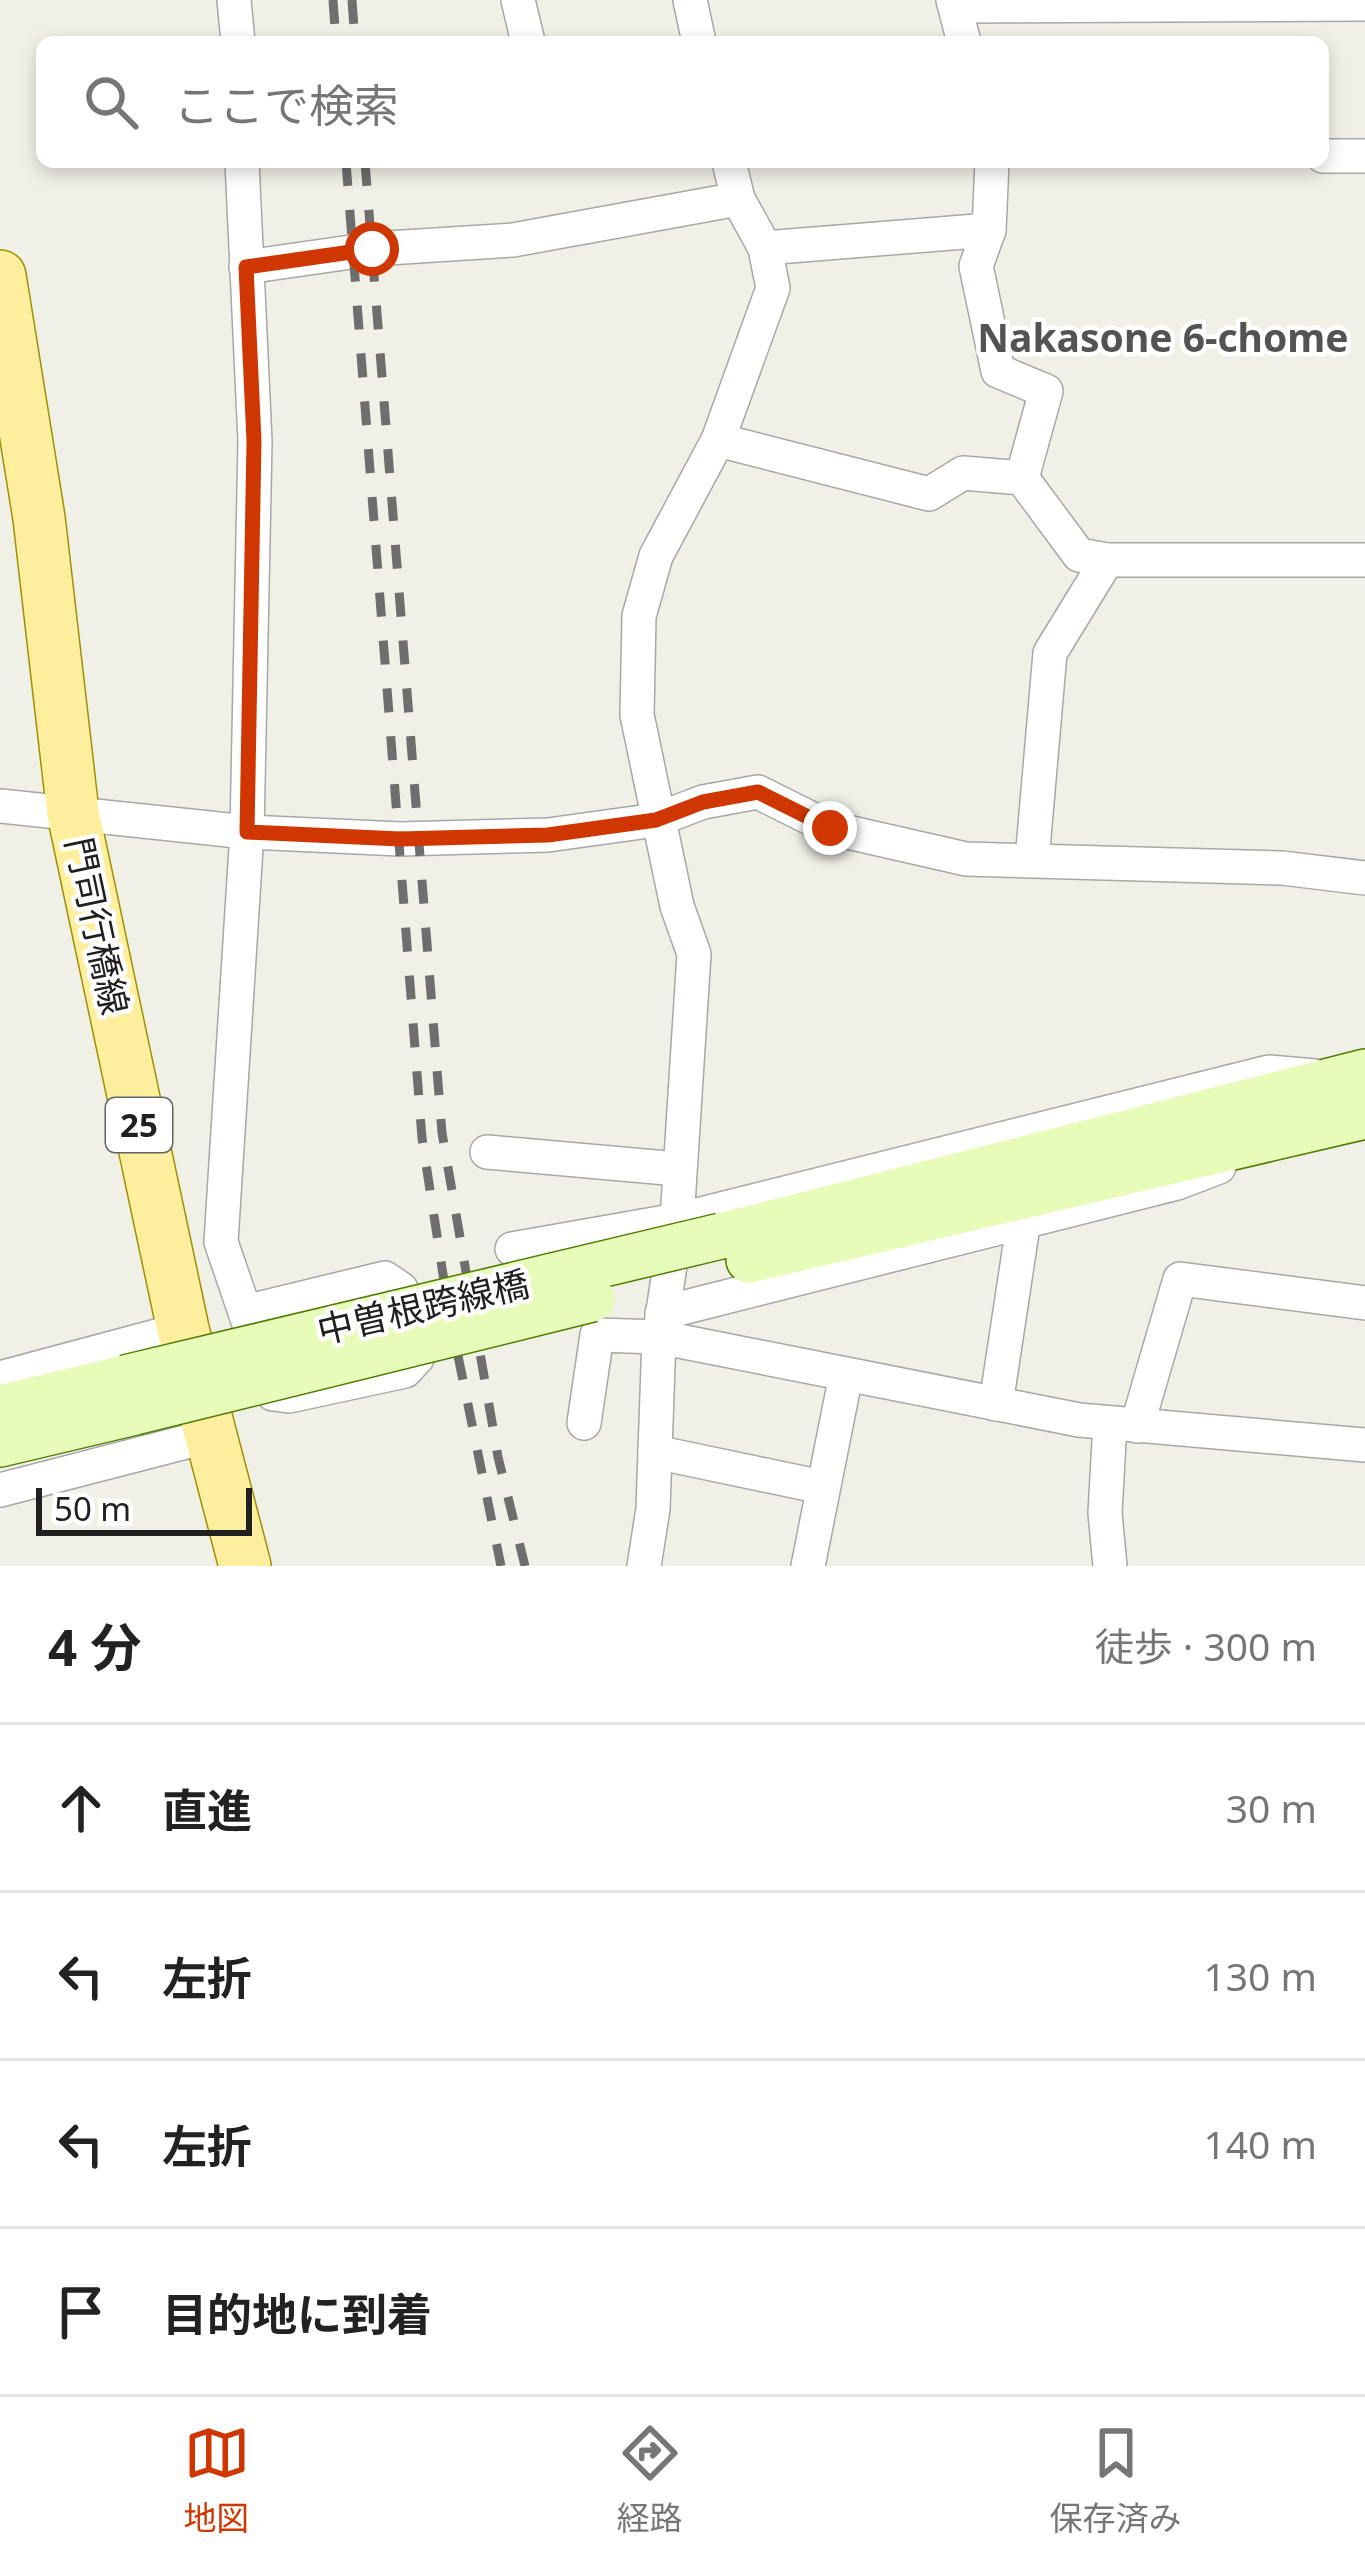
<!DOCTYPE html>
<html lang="ja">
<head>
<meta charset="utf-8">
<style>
	body { margin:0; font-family:"Noto Sans","Noto Sans JP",sans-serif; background:#f6f6f6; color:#222 }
	.scale { position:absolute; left:36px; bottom:30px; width:216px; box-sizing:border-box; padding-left:12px; border:6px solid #202020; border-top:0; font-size:33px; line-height:42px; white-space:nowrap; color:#202020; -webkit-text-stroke:9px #fff; paint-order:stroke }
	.stop { position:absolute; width:36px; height:36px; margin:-27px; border:9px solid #d03700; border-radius:50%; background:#fff }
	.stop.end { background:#d03700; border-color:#fff; box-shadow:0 3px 12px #0008 }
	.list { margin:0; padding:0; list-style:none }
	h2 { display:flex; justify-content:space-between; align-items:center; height:156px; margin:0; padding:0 48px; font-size:51px }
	h2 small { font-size:39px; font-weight:400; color:#767676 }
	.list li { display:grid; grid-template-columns:78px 1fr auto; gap:36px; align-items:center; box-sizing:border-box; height:168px; padding:0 48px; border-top:3px solid #e0e0e0 }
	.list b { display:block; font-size:45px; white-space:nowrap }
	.list em { font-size:39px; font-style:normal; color:#767676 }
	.icon { flex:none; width:66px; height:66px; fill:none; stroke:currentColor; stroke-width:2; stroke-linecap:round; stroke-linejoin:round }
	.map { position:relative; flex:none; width:1365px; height:1566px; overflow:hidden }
	.search { position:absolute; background:#fff; box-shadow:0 6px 18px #0003; left:36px; right:36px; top:36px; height:132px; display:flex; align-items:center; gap:30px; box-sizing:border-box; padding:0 42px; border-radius:18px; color:#767676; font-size:45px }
	.sheet { height:828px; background:#fff }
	nav { display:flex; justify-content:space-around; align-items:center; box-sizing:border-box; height:168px; border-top:3px solid #e0e0e0; background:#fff; font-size:33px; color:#767676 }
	nav a { display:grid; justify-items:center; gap:6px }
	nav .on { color:#d03700 }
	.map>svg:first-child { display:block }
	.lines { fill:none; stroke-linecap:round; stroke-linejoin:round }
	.street-casing { stroke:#a7a7a7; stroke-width:36 }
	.secondary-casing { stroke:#4f7d01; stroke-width:48 }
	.primary-casing { stroke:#9c9100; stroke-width:54 }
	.street { stroke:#fff; stroke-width:33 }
	.secondary { stroke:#e7fcb9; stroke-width:45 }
	.primary { stroke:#ffee9d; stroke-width:51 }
	.rail { stroke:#6e6e6e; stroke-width:9; stroke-dasharray:24 24; stroke-linecap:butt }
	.secondary-bridge-casing { stroke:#4f7d01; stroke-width:48; stroke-linecap:butt }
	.secondary-bridge { stroke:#e7fcb9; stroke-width:45 }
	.route { stroke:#d03700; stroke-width:15 }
	.labels { text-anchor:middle; stroke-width:9; stroke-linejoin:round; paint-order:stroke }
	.shield { fill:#fff; stroke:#636363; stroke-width:3 }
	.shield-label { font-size:33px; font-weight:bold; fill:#202020 }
	.street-label { font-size:36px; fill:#202020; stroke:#fff }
	.neighbourhood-label { font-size:39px; font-weight:bold; fill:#535353; stroke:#fff }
</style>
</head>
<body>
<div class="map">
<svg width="1365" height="1566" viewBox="0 0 1365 1566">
	<rect width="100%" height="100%" fill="#f1f0e6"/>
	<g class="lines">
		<g class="street-casing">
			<g id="street">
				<path d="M234,0L238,42"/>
				<path d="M518,0L528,42"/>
				<path d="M690,0L699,42"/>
				<path d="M953,0L964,42"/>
				<path d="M955,6L1365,4"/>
				<path d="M1323,156H1365"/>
				<path d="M242,162L255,441L247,832L221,1242L273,1394L289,1396L405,1371L417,1358L401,1289L385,1278L245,1312"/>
				<path d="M729,162L738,199"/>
				<path d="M989,230L976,266L998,371L1046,391L1022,478"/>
				<path d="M765,248L989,230L992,162"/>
				<path d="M246,267L372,249L513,240L738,199L765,248L773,288L718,440L656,556L639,616L637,715L677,906L694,954L677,1220L659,1337L1079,1420L1365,1445"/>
				<path d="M718,440L929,494L963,473L1022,478L1079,555L1107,560"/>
				<path d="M0,806L247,832L400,839L548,835L656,820L703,802L758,792L830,828L966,859L1282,868L1365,878"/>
				<path d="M1032,860L1050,653L1107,560H1365"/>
				<path d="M487,1152L678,1169"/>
				<path d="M512,1249L677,1220L1269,1072L1315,1076"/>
				<path d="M662,1313L1177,1183L1219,1167"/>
				<path d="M0,1378L183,1329"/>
				<path d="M996,1404L1024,1219"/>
				<path d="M584,1423L597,1335L659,1337L653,1509L644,1566"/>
				<path d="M1110,1423L1105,1513L1110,1566"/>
				<path d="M1137,1426L1180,1279L1365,1303"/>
				<path d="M655,1452L822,1487"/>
				<path d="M0,1490L209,1436"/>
				<path d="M808,1566L846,1375"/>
			</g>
		</g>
		<g class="secondary-casing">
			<g id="secondary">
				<path d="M721,1236L1365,1072"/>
				<path d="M749,1260L1365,1116"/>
				<path d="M0,1408L125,1378"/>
				<path d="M0,1444L135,1412"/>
			</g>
		</g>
		<g class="primary-casing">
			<path id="primary" d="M0,276L39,518L73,813L183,1329L245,1566"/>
		</g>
		<use href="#street" class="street"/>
		<use href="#secondary" class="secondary"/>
		<use href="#primary" class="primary"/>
		<g class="rail">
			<path d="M333,0L336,42"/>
			<path d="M352,0L355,42"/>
			<path d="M346,162L422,1138L448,1307L501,1566"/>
			<path d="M365,162L442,1133L498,1457L525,1566"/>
		</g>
		<g class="secondary-bridge-casing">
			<g id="secondary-bridge">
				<path d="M125,1378L721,1236"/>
				<path d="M135,1412L592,1299"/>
			</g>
		</g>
		<use href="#secondary-bridge" class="secondary-bridge"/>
	</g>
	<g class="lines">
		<path class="route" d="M372,249L246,267L254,441L247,832L400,839L548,835L656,820L703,802L758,792L830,828"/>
	</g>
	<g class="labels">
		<rect class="shield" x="106" y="1098" width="66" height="54" rx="9"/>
		<g class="shield-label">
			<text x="139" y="1137">25</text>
		</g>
		<g class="street-label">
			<text transform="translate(97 926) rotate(78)" y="13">門司行橋線</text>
			<text transform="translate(423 1307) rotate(-13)" y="13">中曽根跨線橋</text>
		</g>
		<g class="neighbourhood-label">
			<text x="1163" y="352">Nakasone 6-chome</text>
		</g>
	</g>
</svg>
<div class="scale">50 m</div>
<div class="stop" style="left:372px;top:249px"></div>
<div class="stop end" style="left:830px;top:828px"></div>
<div class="search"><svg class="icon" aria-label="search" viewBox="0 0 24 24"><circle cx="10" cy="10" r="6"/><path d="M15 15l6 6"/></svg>ここで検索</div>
</div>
<section class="sheet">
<h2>4 分<small>徒歩 · 300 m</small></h2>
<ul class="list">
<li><svg class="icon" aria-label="ahead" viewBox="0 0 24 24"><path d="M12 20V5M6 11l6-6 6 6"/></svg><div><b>直進</b></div><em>30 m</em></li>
<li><svg class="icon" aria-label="left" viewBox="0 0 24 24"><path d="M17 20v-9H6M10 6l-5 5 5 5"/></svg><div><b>左折</b></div><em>130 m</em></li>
<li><svg class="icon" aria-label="left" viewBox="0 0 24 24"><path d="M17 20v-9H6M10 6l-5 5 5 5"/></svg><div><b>左折</b></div><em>140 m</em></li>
<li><svg class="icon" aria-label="arrive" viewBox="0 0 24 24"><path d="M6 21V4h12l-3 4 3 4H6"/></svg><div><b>目的地に到着</b></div></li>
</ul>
</section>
<nav>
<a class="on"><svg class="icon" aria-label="map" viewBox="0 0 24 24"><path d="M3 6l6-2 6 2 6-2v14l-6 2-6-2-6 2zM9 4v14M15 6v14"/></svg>地図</a>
<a><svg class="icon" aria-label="directions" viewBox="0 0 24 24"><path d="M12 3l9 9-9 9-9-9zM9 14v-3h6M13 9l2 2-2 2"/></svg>経路</a>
<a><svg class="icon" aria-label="saved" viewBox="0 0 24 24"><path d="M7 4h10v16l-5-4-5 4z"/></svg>保存済み</a>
</nav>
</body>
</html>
